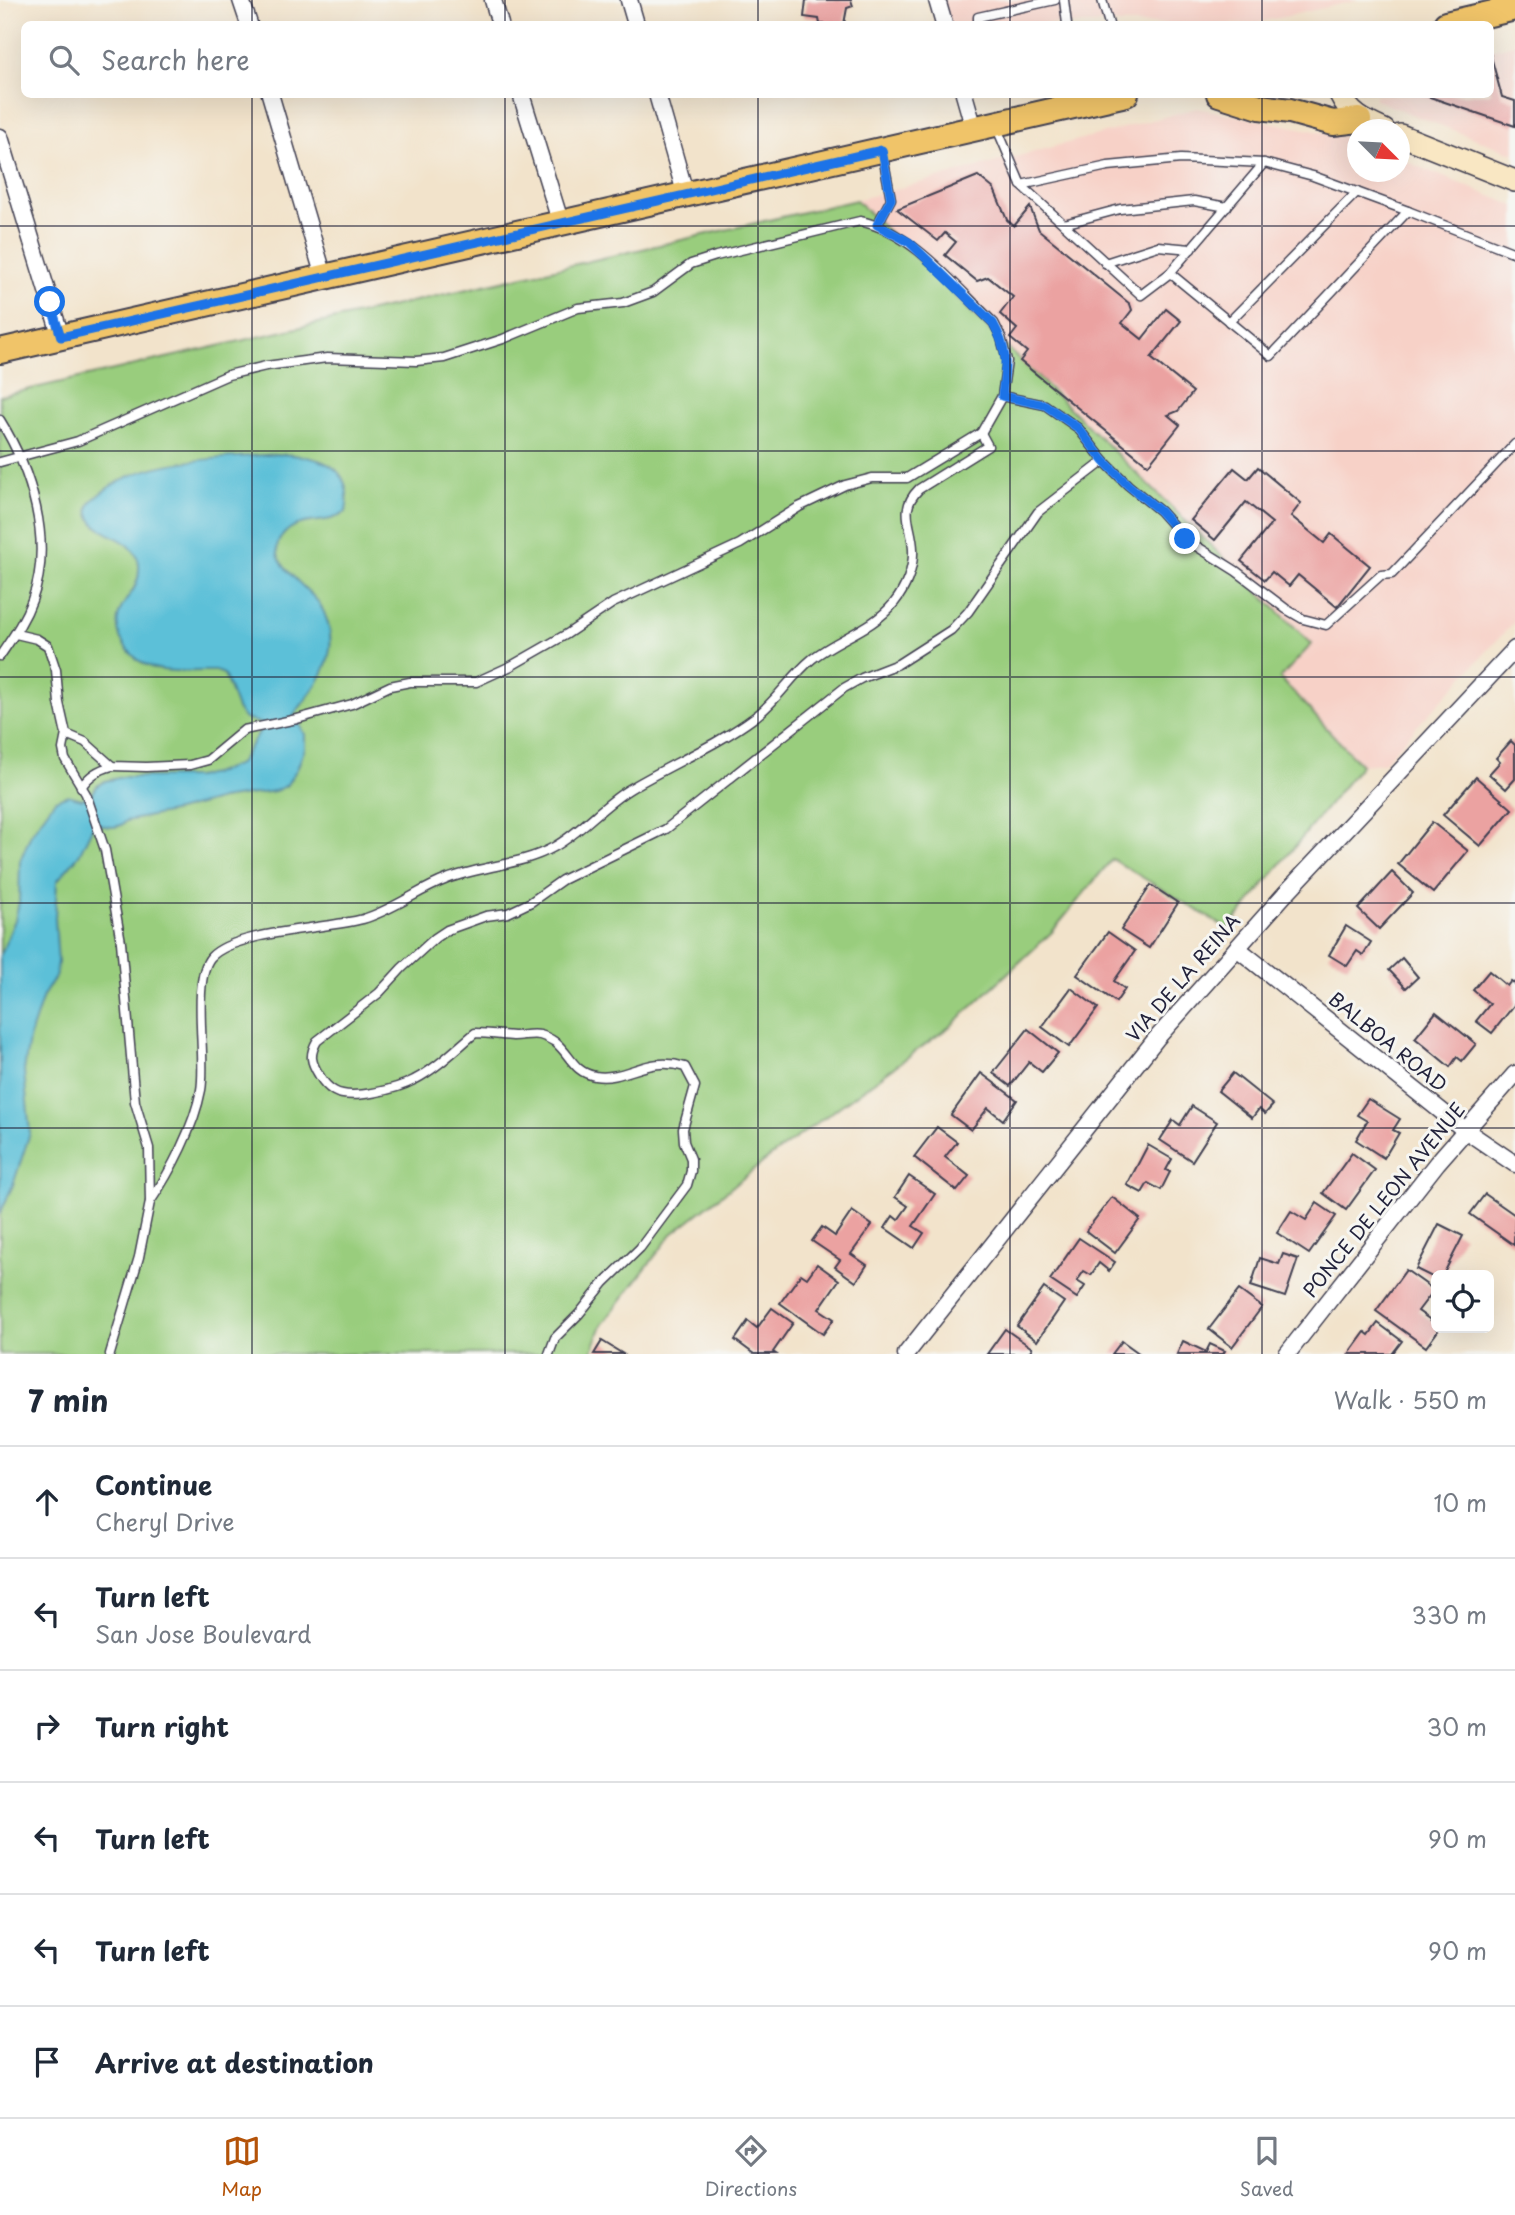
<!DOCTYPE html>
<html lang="en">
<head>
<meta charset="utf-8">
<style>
	body { margin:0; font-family:"Playpen Sans",sans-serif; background:#f2f2f3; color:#1f2937 }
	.controls { position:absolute; right:21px; bottom:21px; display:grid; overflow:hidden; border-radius:10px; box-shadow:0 7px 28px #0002 }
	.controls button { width:63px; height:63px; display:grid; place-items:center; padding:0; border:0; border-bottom:2px solid #e0e1e3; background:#fff; color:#1f2937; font:35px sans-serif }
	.compass { position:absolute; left:1347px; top:119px; width:63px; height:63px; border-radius:50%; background:#fff; box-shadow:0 7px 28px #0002; rotate:114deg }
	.stop { position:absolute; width:21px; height:21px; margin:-16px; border:5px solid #1a73e8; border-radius:50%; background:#fff }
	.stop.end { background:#1a73e8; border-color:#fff; box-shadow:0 2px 7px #0008 }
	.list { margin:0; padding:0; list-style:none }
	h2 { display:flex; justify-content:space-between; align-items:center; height:91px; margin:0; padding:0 28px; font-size:30px }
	h2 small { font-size:23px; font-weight:400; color:#747a83 }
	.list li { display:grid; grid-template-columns:46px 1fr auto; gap:21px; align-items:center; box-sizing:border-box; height:112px; padding:0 28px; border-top:2px solid #e0e1e3 }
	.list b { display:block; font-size:26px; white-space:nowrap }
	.list p { margin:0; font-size:23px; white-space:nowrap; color:#747a83 }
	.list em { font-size:23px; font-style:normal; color:#747a83 }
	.icon { flex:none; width:38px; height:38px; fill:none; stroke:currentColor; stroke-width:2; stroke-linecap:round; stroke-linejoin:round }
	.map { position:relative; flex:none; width:1515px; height:1354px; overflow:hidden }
	.search { position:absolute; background:#fff; box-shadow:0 7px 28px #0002; left:21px; right:21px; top:21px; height:77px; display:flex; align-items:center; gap:18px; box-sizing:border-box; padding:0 24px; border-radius:10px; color:#747a83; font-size:26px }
	.sheet { height:763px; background:#fff }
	nav { display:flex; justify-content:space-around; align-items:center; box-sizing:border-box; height:98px; border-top:2px solid #e0e1e3; background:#fff; font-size:19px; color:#747a83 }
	nav a { display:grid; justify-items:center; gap:4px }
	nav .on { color:#b45309 }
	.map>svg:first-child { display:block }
	.built { fill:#f7d1c7 }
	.green { fill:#99cd7d; stroke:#5e785c; stroke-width:2 }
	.water { fill:#5bc0d8; stroke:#3e718a; stroke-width:2 }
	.building { fill:#eba2a1 }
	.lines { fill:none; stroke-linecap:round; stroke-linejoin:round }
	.service-casing { stroke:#413f51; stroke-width:11 }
	.minor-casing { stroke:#413f51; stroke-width:19 }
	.secondary-casing { stroke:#413f51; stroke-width:24 }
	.primary-casing { stroke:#413f51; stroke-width:28 }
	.service { stroke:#fff; stroke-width:8 }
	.minor { stroke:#fff; stroke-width:16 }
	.secondary { stroke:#f9e7c3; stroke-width:21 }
	.primary { stroke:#f0c469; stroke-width:24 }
	.route { stroke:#1a73e8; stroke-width:9 }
	.grid { fill:none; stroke:#22223b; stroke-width:2; stroke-opacity:0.55 }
	.labels { text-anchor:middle; stroke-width:6; stroke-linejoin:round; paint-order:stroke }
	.street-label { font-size:19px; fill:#22223b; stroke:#f6f6f2 }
</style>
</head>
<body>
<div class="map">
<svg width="1515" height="1354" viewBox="0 0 1515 1354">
	<rect width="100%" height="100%" fill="#f6f6f2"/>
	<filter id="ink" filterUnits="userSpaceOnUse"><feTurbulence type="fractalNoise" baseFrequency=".0143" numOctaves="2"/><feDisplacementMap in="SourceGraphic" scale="14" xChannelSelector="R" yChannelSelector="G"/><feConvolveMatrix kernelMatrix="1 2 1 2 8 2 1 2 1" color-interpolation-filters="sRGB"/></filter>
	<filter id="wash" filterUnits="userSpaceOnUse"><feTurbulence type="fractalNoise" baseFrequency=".00686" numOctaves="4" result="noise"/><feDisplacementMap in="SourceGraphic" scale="28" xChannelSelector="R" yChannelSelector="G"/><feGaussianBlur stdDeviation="1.57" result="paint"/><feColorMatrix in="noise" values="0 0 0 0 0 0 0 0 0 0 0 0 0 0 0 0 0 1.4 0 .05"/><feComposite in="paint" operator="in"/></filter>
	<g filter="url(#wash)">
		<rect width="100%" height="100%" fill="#f2e3cb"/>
		<g class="built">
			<path d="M942,0H1359L1252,24H949Z"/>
			<path d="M1515,44V154L1375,100V95L1490,94L1491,50Z"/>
			<path d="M1197,108L1351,138L1357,141L1358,172H1400V159L1515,206V621L1383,763L1361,765L1279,678L1311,643L856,200Z"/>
		</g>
		<path class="green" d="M856,200L1312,644L1280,678L1361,765L1228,929L1112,859L1052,932L952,1025L770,1157L672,1234L602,1325L591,1354H0V396Z"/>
		<path class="water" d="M275,454C315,455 355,462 346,512C326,527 300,515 283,535C261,559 307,586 319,603C328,618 332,633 330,649C327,675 309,695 294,715L305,734V748L297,769L286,786L275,791L221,799L177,811L126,821C120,828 110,828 101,825L92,828L79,855L57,881L55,918L58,963L55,977L43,996L29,1039L24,1071L30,1133L13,1185L0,1214V956L15,920L19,902L20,861L31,834L55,800L68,795L82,799L92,794L97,786L105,781L123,777H195L213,774L239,764L261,729L260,723L245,719L237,709L224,674L216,671C198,671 179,672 162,670C139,667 114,643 118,618C121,598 141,592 139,565C136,534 96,539 89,514C86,504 94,499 101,493C147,456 219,460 275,454Z"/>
		<g id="blocks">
			<g class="building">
				<path d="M806,0H851L853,6L847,8L844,24H820L819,19L804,17Z"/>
				<path d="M1490,53L1502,97L1515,101V126L1424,95L1490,94Z"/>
				<path d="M978,176L994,189L1007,220L1014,226L1030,207L1039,230L1130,304L1132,310L1122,323L1142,339L1166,309L1181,321L1151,358L1193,392L1178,411L1168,415L1180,425L1148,465L1020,361L1027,352L1010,338L1017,329L1000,314L1013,297L988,277L977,281L945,255L956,242L945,233L938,241L897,209Z"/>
				<path d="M1258,467L1301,503L1291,516L1324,543L1331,534L1370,566L1337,607L1298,575L1289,586L1272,572L1265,580L1241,561L1272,523L1246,502L1215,540L1191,520L1234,468L1248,479Z"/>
				<path d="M1511,741L1515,745V779L1506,789L1489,774L1500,762L1496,758Z"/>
				<path d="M1476,777L1512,809L1480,846L1443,815Z"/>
				<path d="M1432,822L1468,851L1433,893L1398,864Z"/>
				<path d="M1392,872L1413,893L1379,929L1358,909Z"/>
				<path d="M1151,885L1178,903L1149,948L1121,930Z"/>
				<path d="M1346,926L1371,942L1363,955L1357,951L1347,966L1329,955Z"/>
				<path d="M1108,932L1135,951L1114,981L1125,989L1116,1002L1077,975Z"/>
				<path d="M1402,958L1418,977L1406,988L1389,970Z"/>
				<path d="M1489,971L1507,986L1511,981L1515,984V1004L1492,1033L1476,1021L1490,1004L1473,990Z"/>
				<path d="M1071,988L1098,1008L1069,1047L1042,1027Z"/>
				<path d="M1436,1012L1476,1044L1462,1061L1457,1057L1450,1067L1415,1038Z"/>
				<path d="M1028,1029L1058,1053L1042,1072L1029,1062L1010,1086L993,1073Z"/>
				<path d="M981,1073L1017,1100L1003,1120L988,1108L971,1130L951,1115Z"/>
				<path d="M1233,1073L1273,1105L1265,1114L1259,1109L1252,1118L1218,1091Z"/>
				<path d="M1368,1099L1400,1119L1393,1130L1399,1133L1384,1158L1356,1140L1367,1121L1357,1115Z"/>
				<path d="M1192,1106L1217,1122L1192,1161L1160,1140L1173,1120L1180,1125Z"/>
				<path d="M937,1127L957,1142L945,1157L969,1176L957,1191L914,1157Z"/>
				<path d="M1148,1145L1172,1159L1166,1170L1170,1172L1161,1190L1148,1183L1142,1193L1127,1185Z"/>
				<path d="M1352,1153L1375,1170L1346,1210L1323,1193Z"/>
				<path d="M909,1176L935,1194L913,1226L924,1233L914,1248L885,1228L893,1216L898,1220L908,1206L895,1197Z"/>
				<path d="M1485,1194L1515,1215L1514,1245L1470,1214Z"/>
				<path d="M1112,1197L1140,1219L1115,1253L1086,1231Z"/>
				<path d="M1317,1203L1336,1216L1309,1254L1277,1233L1291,1211L1306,1220Z"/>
				<path d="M852,1211L872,1225L851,1254L867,1265L856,1282L835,1267L840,1260L812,1241L822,1227L835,1236Z"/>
				<path d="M1439,1224L1463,1236L1443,1275H1436V1279L1416,1269Z"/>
				<path d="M1079,1238L1115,1262L1109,1271L1099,1263L1091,1275L1084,1271L1077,1281L1085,1286L1077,1298L1050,1280Z"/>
				<path d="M1283,1254L1298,1259L1285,1297L1251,1286L1260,1258L1279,1264Z"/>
				<path d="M817,1264L839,1280L819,1309L834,1319L823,1334L780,1303L801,1274L807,1278Z"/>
				<path d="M1406,1270L1434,1290L1418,1311L1436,1324V1328H1440L1426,1347L1376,1311Z"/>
				<path d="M1044,1288L1064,1302L1037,1341L1017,1326Z"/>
				<path d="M1239,1290L1262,1307L1232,1347L1209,1329Z"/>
				<path d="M772,1308L793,1323L773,1352L776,1354H754L735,1340L748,1321L757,1328Z"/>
				<path d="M1378,1323L1402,1341L1392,1354H1349L1365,1332L1369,1335Z"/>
				<path d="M1005,1329L1032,1348L1028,1354H987Z"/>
				<path d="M602,1341L623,1354H594Z"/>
				<path d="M1122,1341L1140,1354H1112Z"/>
				<path d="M1183,1341L1206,1352L1210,1344L1225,1351L1223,1354H1177Z"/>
			</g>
		</g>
	</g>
	<g filter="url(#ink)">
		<use href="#blocks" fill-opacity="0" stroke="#413f51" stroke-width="2"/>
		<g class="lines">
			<g class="service-casing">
				<g id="service">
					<path d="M1064,0L1067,24"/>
					<path d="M1102,0L1109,24"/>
					<path d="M978,24V17L1055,0"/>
					<path d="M996,126L1021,185L1141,295L1170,273L1271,356L1408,211L1515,253"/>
					<path d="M1021,185L1108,166L1181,159L1264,163L1313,176L1408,211"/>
					<path d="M1064,224L1120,209L1194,201L1227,207"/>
					<path d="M877,225L891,199L882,151"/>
					<path d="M1105,263L1158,246L1191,249"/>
					<path d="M1170,273L1264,163"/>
					<path d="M1229,322L1357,192"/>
					<path d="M1002,396L1045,405L1078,428L1104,461L1128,485L1160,511L1185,539L1236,571L1286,609L1303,619L1326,625L1381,575L1392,574L1515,444"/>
					<path d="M0,420C31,470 54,542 32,600C24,622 12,638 0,656"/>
					<path d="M0,462L78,441L228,375L266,366L327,358L416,361L444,358L503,339L578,308L623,303L653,292L691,264L716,256L860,221C913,232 955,286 994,323L1001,337L1007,361L1002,396L981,433L907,478H872L845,485L799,507L740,544L613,603L567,634L511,666L476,682H410L390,686L352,704L297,719L244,730L208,760L190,765L146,767L112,766L85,742L66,734"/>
					<path d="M16,634L37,639L48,646L56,670L59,703L66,734L63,749L65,759L86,794L105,850L121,942L135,1102L149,1148L150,1202L139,1257L110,1354"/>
					<path d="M81,787C90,775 98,770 112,766"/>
					<path d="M150,1202C171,1171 194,1127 201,1090C207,1059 191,980 211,957C235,931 326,929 363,919C393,910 418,890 447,879C481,866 522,865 554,847C581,832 601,807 628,790C669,765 716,746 755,717C777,701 791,676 812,659C838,638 872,630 894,603C906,588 914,568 913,549C912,524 898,510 919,489L988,446L981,433"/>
					<path d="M549,1354L555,1338L579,1314L604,1283L640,1248L687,1185L691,1171V1159L684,1142L683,1129L695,1086L685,1067C647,1055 627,1081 595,1076C573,1072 571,1055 555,1042C552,1040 544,1036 540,1035C532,1033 522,1036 513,1036C500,1035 488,1033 475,1033C456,1049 436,1069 414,1080C397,1089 351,1101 334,1091C327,1087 323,1082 319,1075C311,1062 309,1055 317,1041L379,993L402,968L435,938L447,930L486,916L508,913L531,902L562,880L666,829L844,688L862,678L898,664L951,630L968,612L1038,512L1104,461"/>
				</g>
			</g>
			<g class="minor-casing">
				<g id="minor">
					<path d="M241,0L249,24"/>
					<path d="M493,0L500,24"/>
					<path d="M629,0L636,24"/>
					<path d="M937,0L944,24"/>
					<path d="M270,94L324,277"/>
					<path d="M521,94L561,224"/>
					<path d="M657,94L686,196"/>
					<path d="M964,94L974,129"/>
					<path d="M0,137L61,337"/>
					<path d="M1237,948L1465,1130L1515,1164"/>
					<path d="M906,1354L1156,1039L1285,894L1515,649"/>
					<path d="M1287,1354L1437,1163L1515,1074"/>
				</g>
			</g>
			<g class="secondary-casing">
				<g id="secondary">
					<path d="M1340,94C1350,115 1364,121 1384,130"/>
					<path d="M1400,135L1515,181"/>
				</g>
			</g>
			<g class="primary-casing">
				<g id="primary">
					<path d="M1446,24L1515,8"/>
					<path d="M1219,94L1260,107L1290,111L1333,123L1359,120"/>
					<path d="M0,351L1126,94"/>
				</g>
			</g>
			<use href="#service" class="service"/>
			<use href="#minor" class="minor"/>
			<use href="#secondary" class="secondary"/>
			<use href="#primary" class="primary"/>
		</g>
	</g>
	<g class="lines" filter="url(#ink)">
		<path class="route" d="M50,302L61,337L882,150L891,199L877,225L909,242L993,323C1009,352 1006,365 1002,396L1045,405L1078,428L1104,461L1128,485L1160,511L1185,539"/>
	</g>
	<path class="grid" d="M252,0V24M505,0V24M758,0V24M1010,0V24M1262,0V24M252,94V1354M505,94V1354M758,94V1354M1010,94V1354M1262,94V1354M0,226H1515M0,451H1515M0,677H1515M0,903H1515M0,1128H1515"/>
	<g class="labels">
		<g class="street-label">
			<text transform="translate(1183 978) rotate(-49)" y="7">VIA DE LA REINA</text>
			<text transform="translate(1388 1042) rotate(39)" y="7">BALBOA ROAD</text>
			<text transform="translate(1384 1200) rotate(-51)" y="7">PONCE DE LEON AVENUE</text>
		</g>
	</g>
</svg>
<div class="controls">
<button><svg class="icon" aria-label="locate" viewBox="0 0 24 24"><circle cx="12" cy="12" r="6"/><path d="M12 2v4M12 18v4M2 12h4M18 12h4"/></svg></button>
</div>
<svg class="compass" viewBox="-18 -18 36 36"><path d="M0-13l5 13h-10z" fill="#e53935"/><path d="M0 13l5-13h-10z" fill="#747a83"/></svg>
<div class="stop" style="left:50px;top:302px"></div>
<div class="stop end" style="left:1185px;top:539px"></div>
<div class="search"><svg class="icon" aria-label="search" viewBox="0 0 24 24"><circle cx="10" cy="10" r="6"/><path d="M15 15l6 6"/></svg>Search here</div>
</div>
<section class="sheet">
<h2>7 min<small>Walk · 550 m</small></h2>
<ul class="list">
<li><svg class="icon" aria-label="ahead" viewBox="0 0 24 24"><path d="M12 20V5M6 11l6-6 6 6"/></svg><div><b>Continue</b><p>Cheryl Drive</p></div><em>10 m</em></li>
<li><svg class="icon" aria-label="left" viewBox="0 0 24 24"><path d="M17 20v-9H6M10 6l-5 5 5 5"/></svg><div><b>Turn left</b><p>San Jose Boulevard</p></div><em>330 m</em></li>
<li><svg class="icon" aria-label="right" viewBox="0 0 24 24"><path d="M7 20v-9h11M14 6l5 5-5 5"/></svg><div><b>Turn right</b></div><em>30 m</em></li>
<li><svg class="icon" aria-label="left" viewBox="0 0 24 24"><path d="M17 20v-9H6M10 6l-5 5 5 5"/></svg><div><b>Turn left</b></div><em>90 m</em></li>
<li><svg class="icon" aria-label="left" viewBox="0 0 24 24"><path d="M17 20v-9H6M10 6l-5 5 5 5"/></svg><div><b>Turn left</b></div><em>90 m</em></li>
<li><svg class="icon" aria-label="arrive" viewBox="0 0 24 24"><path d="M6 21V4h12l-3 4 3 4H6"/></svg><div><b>Arrive at destination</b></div></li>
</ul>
</section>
<nav>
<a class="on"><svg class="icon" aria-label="map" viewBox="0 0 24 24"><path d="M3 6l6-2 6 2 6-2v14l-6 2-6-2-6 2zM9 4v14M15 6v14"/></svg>Map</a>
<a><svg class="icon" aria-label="directions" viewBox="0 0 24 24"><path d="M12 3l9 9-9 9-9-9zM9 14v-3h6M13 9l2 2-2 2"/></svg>Directions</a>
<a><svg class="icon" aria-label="saved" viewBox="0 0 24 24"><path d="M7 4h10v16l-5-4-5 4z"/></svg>Saved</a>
</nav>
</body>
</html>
